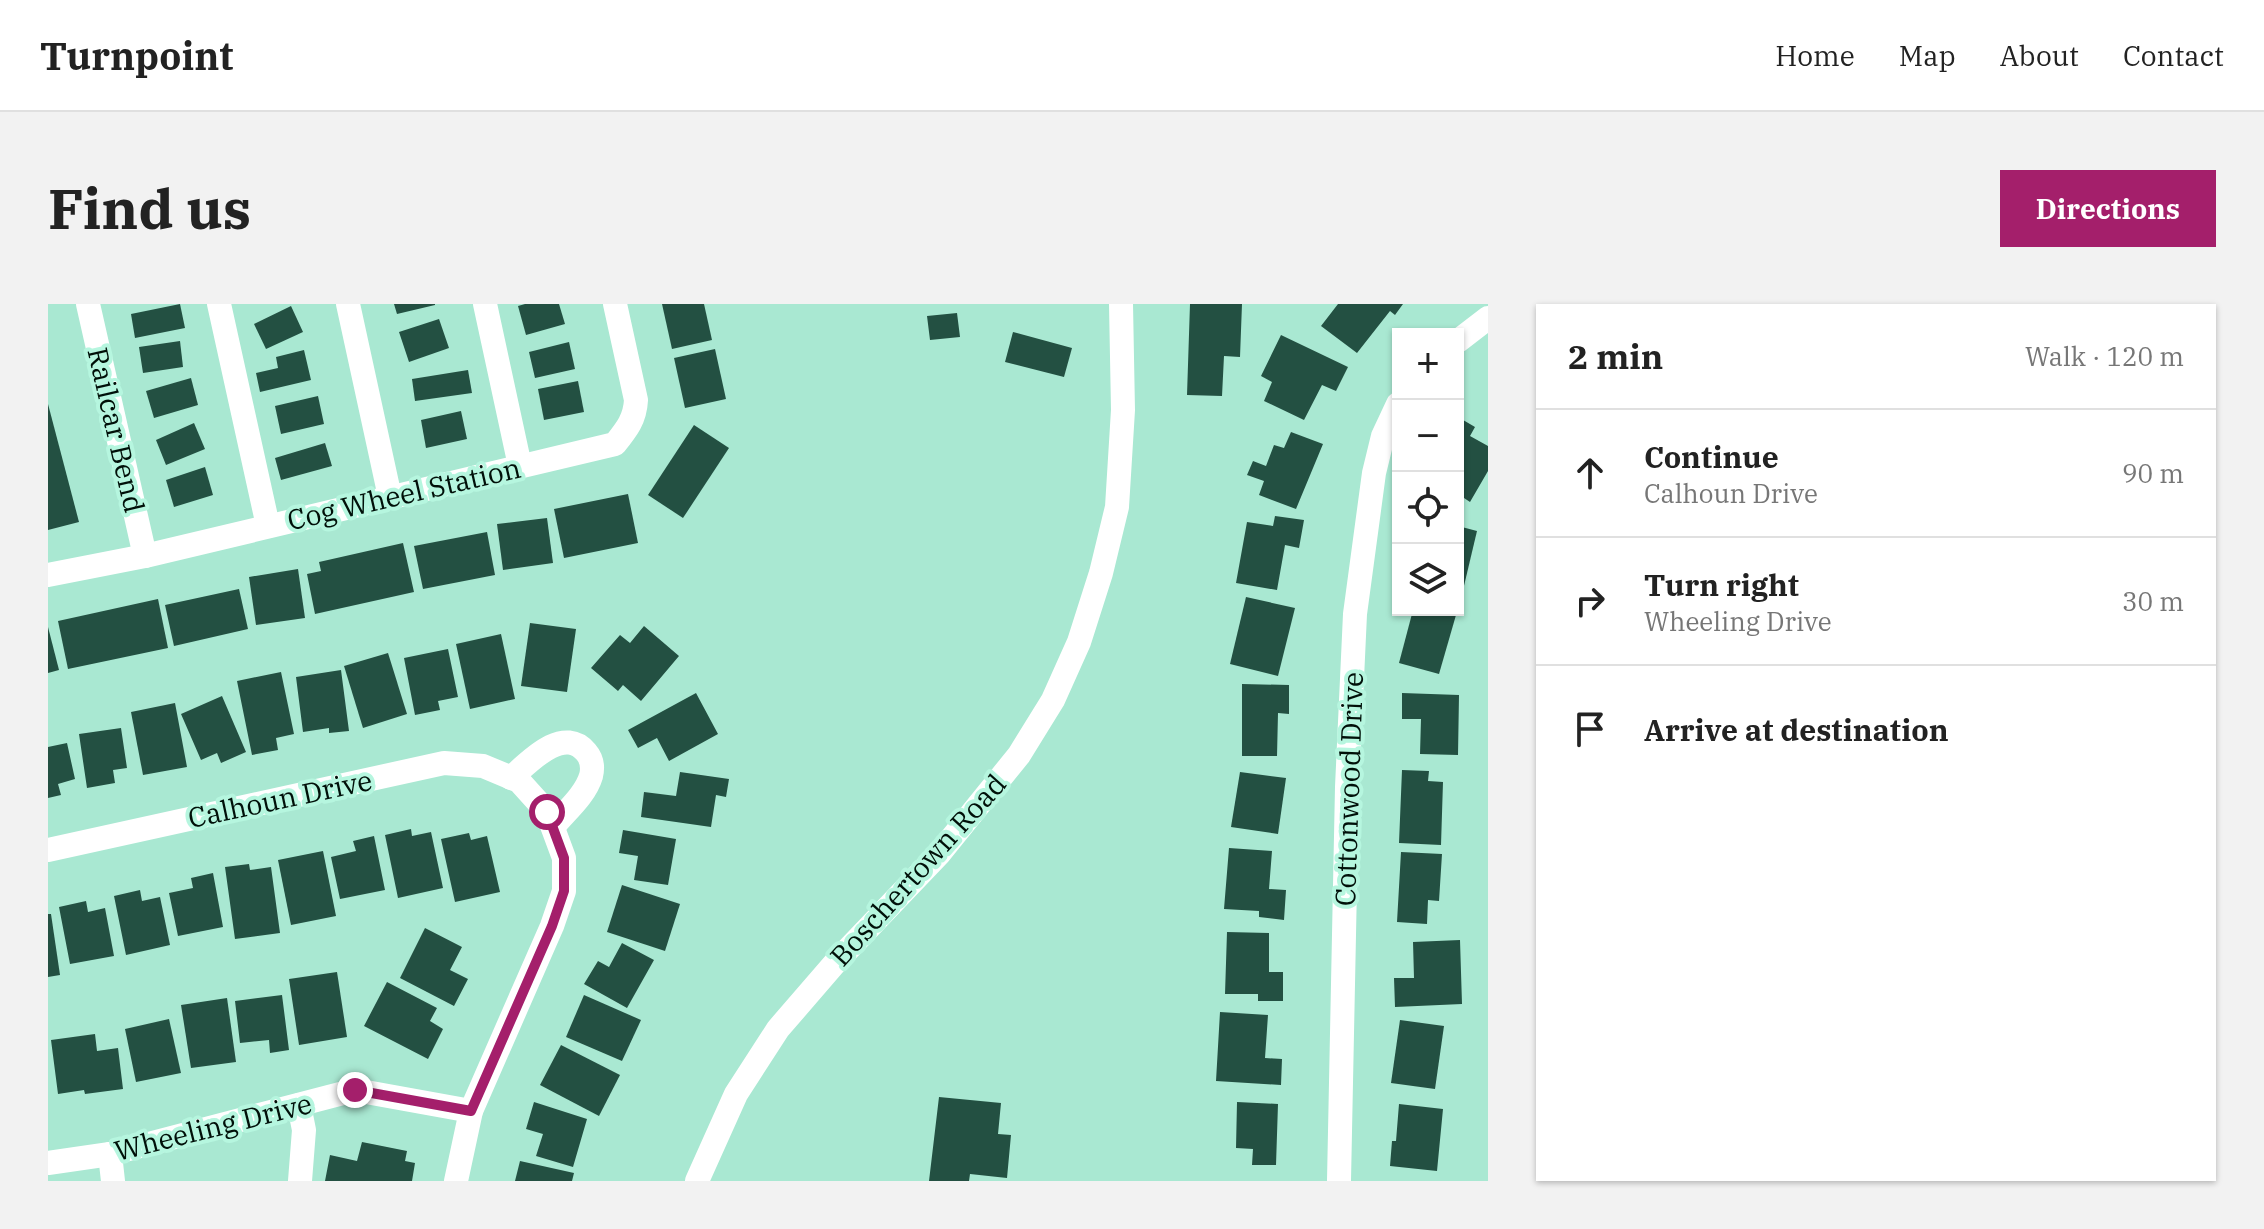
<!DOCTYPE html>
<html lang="en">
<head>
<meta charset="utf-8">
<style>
	body { margin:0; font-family:"IBM Plex Serif",serif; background:#f2f2f2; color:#222 }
	.controls { position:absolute; right:24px; top:24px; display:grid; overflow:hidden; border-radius:0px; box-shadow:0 2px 6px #0004 }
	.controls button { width:72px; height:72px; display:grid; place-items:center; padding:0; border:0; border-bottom:2px solid #e0e0e0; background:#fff; color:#222; font:40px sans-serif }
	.stop { position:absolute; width:24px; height:24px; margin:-18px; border:6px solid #a41f6b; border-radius:50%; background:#fff }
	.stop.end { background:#a41f6b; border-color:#fff; box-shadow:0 2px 8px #0008 }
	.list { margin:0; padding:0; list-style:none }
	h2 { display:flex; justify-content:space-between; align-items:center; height:104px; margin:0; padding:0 32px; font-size:34px }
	h2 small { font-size:26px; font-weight:400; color:#767676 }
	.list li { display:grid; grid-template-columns:52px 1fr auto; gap:24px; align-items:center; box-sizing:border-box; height:128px; padding:0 32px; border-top:2px solid #e0e0e0 }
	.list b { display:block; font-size:30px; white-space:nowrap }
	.list p { margin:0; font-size:26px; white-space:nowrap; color:#767676 }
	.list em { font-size:26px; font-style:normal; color:#767676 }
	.icon { flex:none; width:44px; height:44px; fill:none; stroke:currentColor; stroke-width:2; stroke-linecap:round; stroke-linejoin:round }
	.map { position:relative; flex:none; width:1440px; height:877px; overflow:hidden; border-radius:0px }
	header { display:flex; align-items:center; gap:48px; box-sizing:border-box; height:112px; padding:0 40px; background:#fff; border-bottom:2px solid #e0e0e0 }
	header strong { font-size:38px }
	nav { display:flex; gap:44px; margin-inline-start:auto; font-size:28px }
	.intro { display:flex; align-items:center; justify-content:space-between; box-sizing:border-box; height:192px; padding:0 48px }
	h1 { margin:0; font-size:56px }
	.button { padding:20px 36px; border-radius:0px; background:#a41f6b; color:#fff; font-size:28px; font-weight:700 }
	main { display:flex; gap:48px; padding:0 48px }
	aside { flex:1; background:#fff; border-radius:0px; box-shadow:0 2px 6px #0004 }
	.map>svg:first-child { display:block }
	.building { fill:#235042 }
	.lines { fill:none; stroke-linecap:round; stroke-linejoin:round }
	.minor { stroke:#fff; stroke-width:24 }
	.route { stroke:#a41f6b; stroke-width:10 }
	.labels { text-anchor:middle; stroke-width:8; stroke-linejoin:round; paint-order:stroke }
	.street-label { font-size:28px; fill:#001009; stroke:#b6f6df }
</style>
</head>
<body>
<header>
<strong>Turnpoint</strong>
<nav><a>Home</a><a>Map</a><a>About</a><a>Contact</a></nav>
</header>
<div class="intro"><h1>Find us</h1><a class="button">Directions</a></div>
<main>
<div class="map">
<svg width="1440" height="877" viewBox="0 0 1440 877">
	<rect width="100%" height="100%" fill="#a9e8d2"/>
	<g class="building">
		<path d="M132,0L137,24L87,34L83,10Z"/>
		<path d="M346,0H387V1L349,10Z"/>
		<path d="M477,0H511L517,20L478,31L470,2Z"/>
		<path d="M614,0H656L664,36L624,45Z"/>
		<path d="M1142,0H1194L1192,53L1176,52L1174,92L1139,91Z"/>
		<path d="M1290,0H1355L1347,11L1342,7L1309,49L1273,22Z"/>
		<path d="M243,2L255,28L218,45L206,20Z"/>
		<path d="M909,9L912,33L882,36L879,12Z"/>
		<path d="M391,15L401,44L361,58L351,28Z"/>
		<path d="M965,28L1024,44L1016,73L957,58Z"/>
		<path d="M1233,31L1300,63L1288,87L1274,81L1256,116L1216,97L1224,78L1213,72Z"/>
		<path d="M132,37L135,63L95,69L91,43Z"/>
		<path d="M521,38L527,65L487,74L481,48Z"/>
		<path d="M667,45L678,95L637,104L626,54Z"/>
		<path d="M256,46L263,76L212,88L208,69L230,64L228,53Z"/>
		<path d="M420,66L424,89L367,97L364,75Z"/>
		<path d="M143,74L150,101L106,114L98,87Z"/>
		<path d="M530,77L536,108L496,116L490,85Z"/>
		<path d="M270,92L276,120L233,130L227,102Z"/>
		<path d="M0,100L31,218L0,226Z"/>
		<path d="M413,107L419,135L378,144L373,116Z"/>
		<path d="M1410,113L1427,123L1422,132L1440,142V167L1422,198L1410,190Z"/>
		<path d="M146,119L157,145L118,161L108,136Z"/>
		<path d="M646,121L681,144L635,214L600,191Z"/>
		<path d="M1243,128L1275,140L1248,205L1211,191L1216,177L1199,171L1205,157L1218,162L1226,141L1236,144Z"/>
		<path d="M277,139L284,162L233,176L227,154Z"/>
		<path d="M157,163L165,191L126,203L118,176Z"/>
		<path d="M580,190L590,239L516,254L506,205Z"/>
		<path d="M1227,212L1256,216L1251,244L1237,241L1229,286L1188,279L1199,218L1225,222Z"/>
		<path d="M499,214L505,259L455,266L449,220Z"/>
		<path d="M1410,222L1429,227L1415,286L1410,285Z"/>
		<path d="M439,228L447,271L375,285L366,242Z"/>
		<path d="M355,239L366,288L267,310L259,270L273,267L271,258Z"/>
		<path d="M250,265L257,314L208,321L201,273Z"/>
		<path d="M191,285L200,325L126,342L117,301Z"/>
		<path d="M1198,293L1247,304L1230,372L1182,360Z"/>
		<path d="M110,295L120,344L20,365L10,317Z"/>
		<path d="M1365,306H1390L1408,311L1391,370L1351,359Z"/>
		<path d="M482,319L528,325L519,388L473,382Z"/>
		<path d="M596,322L631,352L593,397L575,381L570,387L543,364L572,331L582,339Z"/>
		<path d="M0,323L11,366L0,369Z"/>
		<path d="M453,330L467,395L422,405L408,340Z"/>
		<path d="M400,345L410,393L390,397L392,406L367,411L356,354Z"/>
		<path d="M340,349L359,410L315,424L296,362Z"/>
		<path d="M293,366L301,427L281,429V424L255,428L248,373Z"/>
		<path d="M233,368L246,430L228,434L230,446L204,451L189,377Z"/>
		<path d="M1194,380L1241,381V410L1230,409L1229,452H1194Z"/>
		<path d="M648,389L670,430L621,457L609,434L590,444L580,426Z"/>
		<path d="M1354,389L1411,391L1410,451L1372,450L1373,415H1354Z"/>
		<path d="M174,392L198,448L173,459L169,449L153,456L133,410Z"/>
		<path d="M127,399L139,463L95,471L83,408Z"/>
		<path d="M73,424L79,464L65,466L67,479L39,484L31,430Z"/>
		<path d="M19,439L27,475L10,480L13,491L0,494V443Z"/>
		<path d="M1354,466L1381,467L1380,477L1395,478L1393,541L1351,539Z"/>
		<path d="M632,468L681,475L678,493L668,491L663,523L593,513L596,488L628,492Z"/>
		<path d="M1192,468L1238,474L1230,530L1183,523Z"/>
		<path d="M363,525L364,532L383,528L395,584L350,594L337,531Z"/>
		<path d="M575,526L628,535L620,581L586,576L590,552L571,549Z"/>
		<path d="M421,529L423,536L439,532L452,588L407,598L393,535Z"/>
		<path d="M326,532L337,586L292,595L283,553L308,547L305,537Z"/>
		<path d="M1181,544L1224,547L1221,585L1238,586L1236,616L1211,613V607L1176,605Z"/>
		<path d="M275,547L288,612L243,621L230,556Z"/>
		<path d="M1353,548L1394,550L1391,597L1380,596L1379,620L1349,618Z"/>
		<path d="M201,560L202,566L223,563L232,629L187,635L177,563Z"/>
		<path d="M165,569L175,623L130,632L121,589L145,584L143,574Z"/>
		<path d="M574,581L632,600L617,647L559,628Z"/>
		<path d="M92,586L94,597L112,593L122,641L78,651L66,592Z"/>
		<path d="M38,597L40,608L57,604L66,652L22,660L11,603Z"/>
		<path d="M0,610H3L12,671L0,673Z"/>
		<path d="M377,624L414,643L402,666L420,675L406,702L352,674Z"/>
		<path d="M1179,628L1221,629V668H1235V697H1210V690H1177Z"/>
		<path d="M1412,636L1414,700L1347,703L1346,674H1366L1365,638Z"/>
		<path d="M574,639L606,656L579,704L536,680L550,657L561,663Z"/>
		<path d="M289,668L299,733L251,741L241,675Z"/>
		<path d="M339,678L389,704L382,717L395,725L380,755L316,722Z"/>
		<path d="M234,691L241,746L222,749L221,736L192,739L187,697Z"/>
		<path d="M536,691L593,716L574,757L518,733Z"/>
		<path d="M179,694L188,758L143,764L133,701Z"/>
		<path d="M1172,708L1220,711L1217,754L1234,755L1233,781L1168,777Z"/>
		<path d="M121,715L133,769L88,778L77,725Z"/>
		<path d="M1352,716L1396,722L1387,785L1343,779Z"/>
		<path d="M47,730L49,747L70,744L75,785L37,790L36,786L10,790L3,736Z"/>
		<path d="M513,741L572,771L551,812L492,781Z"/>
		<path d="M891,793L953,799L950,830L963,831L959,874L922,870L921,877H881Z"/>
		<path d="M486,798L539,815L525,863L488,852L495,830L478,825Z"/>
		<path d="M1189,798L1230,800L1228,861H1204L1205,845L1188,844Z"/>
		<path d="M1351,800L1395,805L1389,867L1342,862L1344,837H1348Z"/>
		<path d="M314,838L359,847L357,857L367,859L364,877H277L282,851L309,857Z"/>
		<path d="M472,857L526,869L524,877H467Z"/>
	</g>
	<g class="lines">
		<g class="minor">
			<path d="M40,0L97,252"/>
			<path d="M171,0L220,222"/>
			<path d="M300,0L342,193"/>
			<path d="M437,0L472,162"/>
			<path d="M1410,37L1440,14"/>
			<path d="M0,271L97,252L567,140C579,125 587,115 588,96L567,0"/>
			<path d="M463,474C481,458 515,421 538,448C544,455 545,464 543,472C537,492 517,508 505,523"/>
			<path d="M0,546L396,459L435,462L471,477L499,508L516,554V587L504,622L423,807L408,877"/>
			<path d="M251,801L256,826L252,877"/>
			<path d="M62,850L65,877"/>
			<path d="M0,859L62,850L307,786L423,807"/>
			<path d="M649,877L688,790L730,725L787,659L891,550L971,451L1005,396L1031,338L1053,269L1069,203L1075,106L1073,0"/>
			<path d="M1291,877L1299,483L1307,310L1326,169L1335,132L1350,100"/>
		</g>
	</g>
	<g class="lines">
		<path class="route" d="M307,786L423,807L504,622L516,587V554L499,508"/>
	</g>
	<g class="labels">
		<g class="street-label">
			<text transform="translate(68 126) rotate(77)" y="10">Railcar Bend</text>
			<text transform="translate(356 190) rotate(-13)" y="10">Cog Wheel Station</text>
			<text transform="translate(1301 485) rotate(-88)" y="10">Cottonwood Drive</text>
			<text transform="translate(232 495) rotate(-12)" y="10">Calhoun Drive</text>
			<text transform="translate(870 566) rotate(-48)" y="10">Boschertown Road</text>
			<text transform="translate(165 823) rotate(-14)" y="10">Wheeling Drive</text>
		</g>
	</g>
</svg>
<div class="controls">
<button>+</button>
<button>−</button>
<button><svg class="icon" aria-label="locate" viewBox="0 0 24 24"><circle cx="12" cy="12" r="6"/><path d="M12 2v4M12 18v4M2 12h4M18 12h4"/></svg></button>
<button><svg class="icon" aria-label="layers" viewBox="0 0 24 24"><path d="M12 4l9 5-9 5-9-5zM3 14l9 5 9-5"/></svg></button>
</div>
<div class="stop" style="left:499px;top:508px"></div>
<div class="stop end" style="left:307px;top:786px"></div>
</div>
<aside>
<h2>2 min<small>Walk · 120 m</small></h2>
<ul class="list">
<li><svg class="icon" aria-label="ahead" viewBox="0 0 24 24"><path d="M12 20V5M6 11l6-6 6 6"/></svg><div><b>Continue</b><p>Calhoun Drive</p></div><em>90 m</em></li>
<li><svg class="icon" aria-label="right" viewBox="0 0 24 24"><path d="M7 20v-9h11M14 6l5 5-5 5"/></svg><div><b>Turn right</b><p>Wheeling Drive</p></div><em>30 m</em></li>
<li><svg class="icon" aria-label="arrive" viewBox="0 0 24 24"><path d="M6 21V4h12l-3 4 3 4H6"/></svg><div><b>Arrive at destination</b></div></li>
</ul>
</aside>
</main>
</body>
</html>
